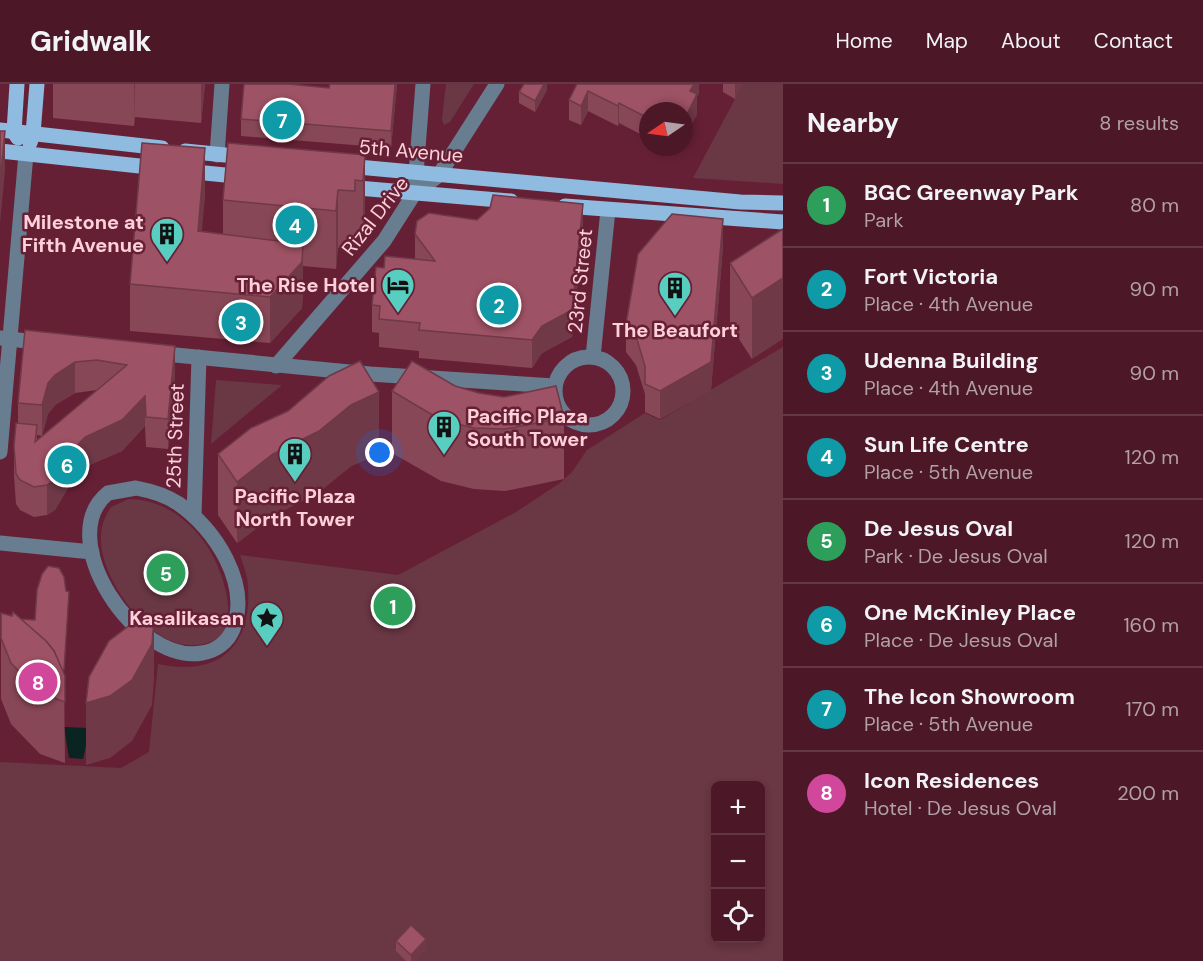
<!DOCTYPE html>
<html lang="en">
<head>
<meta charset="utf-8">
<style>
	body { margin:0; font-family:"DM Sans",sans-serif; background:#562534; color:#f1f3f6 }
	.controls { position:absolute; right:18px; bottom:18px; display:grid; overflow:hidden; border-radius:9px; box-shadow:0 3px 9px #0003 }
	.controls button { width:54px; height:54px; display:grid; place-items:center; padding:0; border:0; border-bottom:2px solid #633745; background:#4c1828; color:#f1f3f6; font:30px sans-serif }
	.compass { position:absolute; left:639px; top:18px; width:54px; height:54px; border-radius:50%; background:#4c1828; box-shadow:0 3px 9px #0003; rotate:257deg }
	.you { position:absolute; left:380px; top:369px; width:21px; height:21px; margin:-15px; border:4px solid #fff; border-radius:50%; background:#1a73e8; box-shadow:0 0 0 9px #1a73e833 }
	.badge { display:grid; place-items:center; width:39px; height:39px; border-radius:50%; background:#95b2f1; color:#fff; font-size:20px; font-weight:700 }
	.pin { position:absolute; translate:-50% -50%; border:3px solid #fff; box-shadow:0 2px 6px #0006 }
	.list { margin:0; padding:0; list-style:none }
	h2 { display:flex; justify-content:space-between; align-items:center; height:78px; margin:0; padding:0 24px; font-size:26px }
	h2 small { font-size:20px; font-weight:400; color:#b2a0a8 }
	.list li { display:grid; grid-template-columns:39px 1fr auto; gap:18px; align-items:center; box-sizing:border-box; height:84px; padding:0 24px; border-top:2px solid #633745 }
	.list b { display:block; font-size:22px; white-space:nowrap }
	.list p { margin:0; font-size:20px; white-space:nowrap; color:#b2a0a8 }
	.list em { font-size:20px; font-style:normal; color:#b2a0a8 }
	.icon { flex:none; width:33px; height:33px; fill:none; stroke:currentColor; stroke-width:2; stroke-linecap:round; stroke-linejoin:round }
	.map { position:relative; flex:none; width:783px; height:877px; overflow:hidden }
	header { display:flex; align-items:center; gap:36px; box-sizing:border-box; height:84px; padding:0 30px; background:#4c1828; border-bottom:2px solid #633745 }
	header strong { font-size:28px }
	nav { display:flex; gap:33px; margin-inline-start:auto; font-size:21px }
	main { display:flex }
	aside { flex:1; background:#4c1828 }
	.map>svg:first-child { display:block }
	.green { fill:#6a3744; fill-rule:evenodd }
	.water { fill:#0a2421 }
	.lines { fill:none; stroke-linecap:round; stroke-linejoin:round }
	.minor { stroke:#687d8f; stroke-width:15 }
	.major { stroke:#90bbe0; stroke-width:15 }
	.wall { fill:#884757; fill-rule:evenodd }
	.shaded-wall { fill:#6f3947 }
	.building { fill:#9e5265; stroke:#6f3947; stroke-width:1.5 }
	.labels { text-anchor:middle; stroke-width:5; stroke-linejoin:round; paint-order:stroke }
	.street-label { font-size:20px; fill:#fed1da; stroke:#662036 }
	.poi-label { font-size:20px; font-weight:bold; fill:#fed1da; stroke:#662036; text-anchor:end }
</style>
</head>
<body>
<header>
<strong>Gridwalk</strong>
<nav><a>Home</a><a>Map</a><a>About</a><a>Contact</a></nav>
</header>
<main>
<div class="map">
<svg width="783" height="877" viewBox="0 0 783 877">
	<rect width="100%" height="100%" fill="#662036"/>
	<g class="green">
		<path d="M446,0H474L450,38L444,41L442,35Z"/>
		<path d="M743,0H783V100L693,94Z"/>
		<path d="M783,263V877H0V678L121,684L149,668L158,580C217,593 252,564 248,503C248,492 243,481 240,471L398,491L516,428L560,399L572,388L587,366L645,329L660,336ZM716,702H760V854H716Z"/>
		<path d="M216,296L282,301L211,360Z"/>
		<path d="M129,415C162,415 190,436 207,462C226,491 250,564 190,561C147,560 99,493 101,453C101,442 105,432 111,423Z"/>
	</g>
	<path class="water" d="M64,643L90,644L83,675L69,674Z"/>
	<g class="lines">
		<g class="minor">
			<path d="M217,71L222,0"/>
			<path d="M415,102L423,0"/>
			<path d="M0,254L45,259"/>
			<path d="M155,269L370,290L554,302"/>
			<circle cx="589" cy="307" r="34"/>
			<path d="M593,273L608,126"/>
			<path d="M276,282L384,157L414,110L439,91L497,0"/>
			<path d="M0,368L26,70"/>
			<path d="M136,404C152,407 166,411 179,420C215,445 251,500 233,545C228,558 216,567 202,569C136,581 52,454 108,409Z"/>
			<path d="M194,432L199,273"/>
			<path d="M0,459L92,468"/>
		</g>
		<g class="major">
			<path d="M17,0L14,48L18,54"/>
			<path d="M0,46L162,64"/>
			<path d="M30,59L33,50L37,0"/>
			<path d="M0,67L158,84"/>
			<path d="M185,67L245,73"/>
			<path d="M347,82L740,118L783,119"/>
			<path d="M185,87L245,93"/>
			<path d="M346,103L511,117"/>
			<path d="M565,122L783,138"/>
		</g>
	</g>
	<g class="wall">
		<path d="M53,0H205L201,39L135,33L134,42L53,34Z"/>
		<path d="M330,0H397L391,64L241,52V35L329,4Z"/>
		<path d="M547,0V6L535,28L519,19V8Z"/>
		<path d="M577,0H699V9L697,13V30L684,55V27H648V54L619,39L618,42L588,27L581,41L569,36V16Z"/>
		<path d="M723,0H743L735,15L723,8Z"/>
		<path d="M667,63H680L678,68Z"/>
		<path d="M365,71V128L363,155L355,154V165L338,164L336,185L303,182V207L302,224L270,259L130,247V200L205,111L201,147L223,150V116Z"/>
		<path d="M477,136L583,147L572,253L542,269L532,284L419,274V267L379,263V249L372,248V221L384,184L415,175V150Z"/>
		<path d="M783,145L752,275L730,241V179Z"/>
		<path d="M723,163L711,306L660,335L645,328V310L636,281L626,268V240Z"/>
		<path d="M25,246L175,292L168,365L146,363L145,342L122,367L85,383L71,399L55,426L47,431L34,433L20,426L16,420L14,392V362L18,339V319ZM97,306L37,356V351L42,352L48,330L55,321L75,309Z"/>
		<path d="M455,302L564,334V395L505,407L474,405L441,397L392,369V307Z"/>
		<path d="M218,370H379L351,382L319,408L273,432L237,459L218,431Z"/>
		<path d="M64,493V591L65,679L40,670L11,640L1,615V529L20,535L35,536Z"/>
		<path d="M396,857L426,865L415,877H406L396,867Z"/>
	</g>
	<g class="shaded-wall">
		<path d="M134,0H135L134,42Z"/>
		<path d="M201,0H205L201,39Z"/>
		<path d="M395,0H397L391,64V47Z"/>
		<path d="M544,0H547V6L535,28V17Z"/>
		<path d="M694,0H699V9L697,13V30L684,55V36L690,7Z"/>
		<path d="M735,0H743L735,15Z"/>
		<path d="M588,7V27L581,41V22Z"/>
		<path d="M619,19V39L618,42V22Z"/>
		<path d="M5,47V87L0,139V99Z"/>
		<path d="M205,64V111L198,193V147Z"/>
		<path d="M365,71V128L363,155V97Z"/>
		<path d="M338,106V164L336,185V127Z"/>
		<path d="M583,120V147L572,253L542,269L532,284V256Z"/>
		<path d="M723,135V163L711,306L660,335V307Z"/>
		<path d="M303,160V207L302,224L270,259V213Z"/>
		<path d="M783,194V255L752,275V214Z"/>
		<path d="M175,262V292L168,365V335Z"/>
		<path d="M75,278V309L55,321L48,330L42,352V321L48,299L55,291Z"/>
		<path d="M379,308V370L351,382L319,408L273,432L237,459V398L273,370L351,321Z"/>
		<path d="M145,312V342L122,367L85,383L71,399L55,426L47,431V401L71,368L85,353Z"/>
		<path d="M154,534V595L152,621L132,657L110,674L86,681V619Z"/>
		<path d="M426,855V865L415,877H411V871Z"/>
	</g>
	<g class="building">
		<path d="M244,0H288L329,4L330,0H395L391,47L241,35Z"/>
		<path d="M524,0H544L535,17L519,8Z"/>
		<path d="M577,0H694L690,7L697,10L684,36V27H648V34L619,19L618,22L588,7L581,22L569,16Z"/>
		<path d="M0,47H5L0,99Z"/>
		<path d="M142,59L205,64L198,147L303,160L302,178L270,213L130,200Z"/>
		<path d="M228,59L365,71L363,97L355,96V107L338,106L336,127L223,116Z"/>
		<path d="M493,111L583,120L572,226L542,242L532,256L419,246L420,239L379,235L380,222L372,221L376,183L384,184L385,172L435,177L415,150L417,137L429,129L477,136L490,124Z"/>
		<path d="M672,130L723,135L711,278L660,307L645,300V282L636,252L626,240L638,170Z"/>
		<path d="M783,145V194L752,214L730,179Z"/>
		<path d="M25,246L175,262L168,335L146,333L145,312L122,336L85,353L71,368L55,395L47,401L34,403L20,396L16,390L14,362L16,339L37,341L35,358L127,281L97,276L75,278L55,291L48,299L42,321L18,319Z"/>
		<path d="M360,277L379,308L351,321L319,347L273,370L237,398L218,370L251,344L288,327L329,292Z"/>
		<path d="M412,277L455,302L479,309L504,313L556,302L564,334L505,345L474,344L441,336L392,307Z"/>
		<path d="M48,482L59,484L64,493L66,507L69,508L64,586H62L54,567L46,557L20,535L35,536L37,506L42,490Z"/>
		<path d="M13,528L46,557L54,567L65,592V618L40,609L11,579L1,554V529L12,532Z"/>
		<path d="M154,534L152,560L132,596L110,612L86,619L89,593L109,557L130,541Z"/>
		<path d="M411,841L426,855L411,871L396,857Z"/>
	</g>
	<defs>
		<g id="building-pin" transform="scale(1.725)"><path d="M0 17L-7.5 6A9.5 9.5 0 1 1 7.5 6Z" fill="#58cec0" stroke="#662036"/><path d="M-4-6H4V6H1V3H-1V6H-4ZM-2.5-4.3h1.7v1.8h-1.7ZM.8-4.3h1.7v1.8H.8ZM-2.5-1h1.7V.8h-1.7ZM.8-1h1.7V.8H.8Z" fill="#111"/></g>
		<g id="hotel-pin" transform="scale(1.725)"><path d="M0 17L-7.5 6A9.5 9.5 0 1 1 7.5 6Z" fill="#58cec0" stroke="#662036"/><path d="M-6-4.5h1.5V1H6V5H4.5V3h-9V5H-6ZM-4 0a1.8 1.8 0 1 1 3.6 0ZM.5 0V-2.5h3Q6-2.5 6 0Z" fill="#111"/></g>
		<g id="sight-pin" transform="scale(1.725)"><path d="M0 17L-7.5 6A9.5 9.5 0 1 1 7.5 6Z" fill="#58cec0" stroke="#662036"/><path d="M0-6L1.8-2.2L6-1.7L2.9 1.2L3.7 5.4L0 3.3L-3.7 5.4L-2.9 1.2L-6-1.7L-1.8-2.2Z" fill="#111"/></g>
	</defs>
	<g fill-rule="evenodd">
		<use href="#building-pin" x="167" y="150"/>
		<use href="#hotel-pin" x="398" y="201"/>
		<use href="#building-pin" x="675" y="204"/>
		<use href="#building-pin" x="444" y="343"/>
		<use href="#building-pin" x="295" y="370"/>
		<use href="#sight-pin" x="267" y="534"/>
	</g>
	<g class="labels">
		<g class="street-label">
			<text transform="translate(411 67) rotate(5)" y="7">5th Avenue</text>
			<text transform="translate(375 132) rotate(-52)" y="7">Rizal Drive</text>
			<text transform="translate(580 197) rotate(-84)" y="7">23rd Street</text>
			<text transform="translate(175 352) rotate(-88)" y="7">25th Street</text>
		</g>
		<g class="poi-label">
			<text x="144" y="145">Milestone at<tspan x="144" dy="23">Fifth Avenue</tspan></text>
			<text x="375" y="208">The Rise Hotel</text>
			<text x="675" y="253" text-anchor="middle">The Beaufort</text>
			<text x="467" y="339" text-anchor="start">Pacific Plaza<tspan x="467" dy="23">South Tower</tspan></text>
			<text x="295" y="419" text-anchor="middle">Pacific Plaza<tspan x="295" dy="23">North Tower</tspan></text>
			<text x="244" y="541">Kasalikasan</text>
		</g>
	</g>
</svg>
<div class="controls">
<button>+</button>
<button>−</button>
<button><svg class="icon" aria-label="locate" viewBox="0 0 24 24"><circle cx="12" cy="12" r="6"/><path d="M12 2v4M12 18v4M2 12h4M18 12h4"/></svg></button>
</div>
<svg class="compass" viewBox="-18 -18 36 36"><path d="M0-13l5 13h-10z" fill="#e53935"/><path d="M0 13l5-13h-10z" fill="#b2a0a8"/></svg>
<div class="you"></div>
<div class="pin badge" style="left:393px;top:522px;background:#2e9e5b">1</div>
<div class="pin badge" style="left:499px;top:221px;background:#0f9aa8">2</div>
<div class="pin badge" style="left:241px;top:238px;background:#0f9aa8">3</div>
<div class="pin badge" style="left:295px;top:141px;background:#0f9aa8">4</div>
<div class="pin badge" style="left:166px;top:489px;background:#2e9e5b">5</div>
<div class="pin badge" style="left:67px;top:381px;background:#0f9aa8">6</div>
<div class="pin badge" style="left:282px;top:36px;background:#0f9aa8">7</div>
<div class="pin badge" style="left:38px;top:598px;background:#d1479c">8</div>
</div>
<aside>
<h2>Nearby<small>8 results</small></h2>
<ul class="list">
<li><span class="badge" style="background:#2e9e5b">1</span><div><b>BGC Greenway Park</b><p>Park</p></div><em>80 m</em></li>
<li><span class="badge" style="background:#0f9aa8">2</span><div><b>Fort Victoria</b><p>Place · 4th Avenue</p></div><em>90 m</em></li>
<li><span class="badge" style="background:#0f9aa8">3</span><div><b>Udenna Building</b><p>Place · 4th Avenue</p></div><em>90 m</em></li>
<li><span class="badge" style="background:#0f9aa8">4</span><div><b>Sun Life Centre</b><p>Place · 5th Avenue</p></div><em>120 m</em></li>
<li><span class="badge" style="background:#2e9e5b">5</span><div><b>De Jesus Oval</b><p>Park · De Jesus Oval</p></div><em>120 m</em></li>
<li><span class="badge" style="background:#0f9aa8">6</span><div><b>One McKinley Place</b><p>Place · De Jesus Oval</p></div><em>160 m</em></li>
<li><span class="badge" style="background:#0f9aa8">7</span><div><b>The Icon Showroom</b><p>Place · 5th Avenue</p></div><em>170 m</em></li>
<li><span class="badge" style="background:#d1479c">8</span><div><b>Icon Residences</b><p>Hotel · De Jesus Oval</p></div><em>200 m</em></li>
</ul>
</aside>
</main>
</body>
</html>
